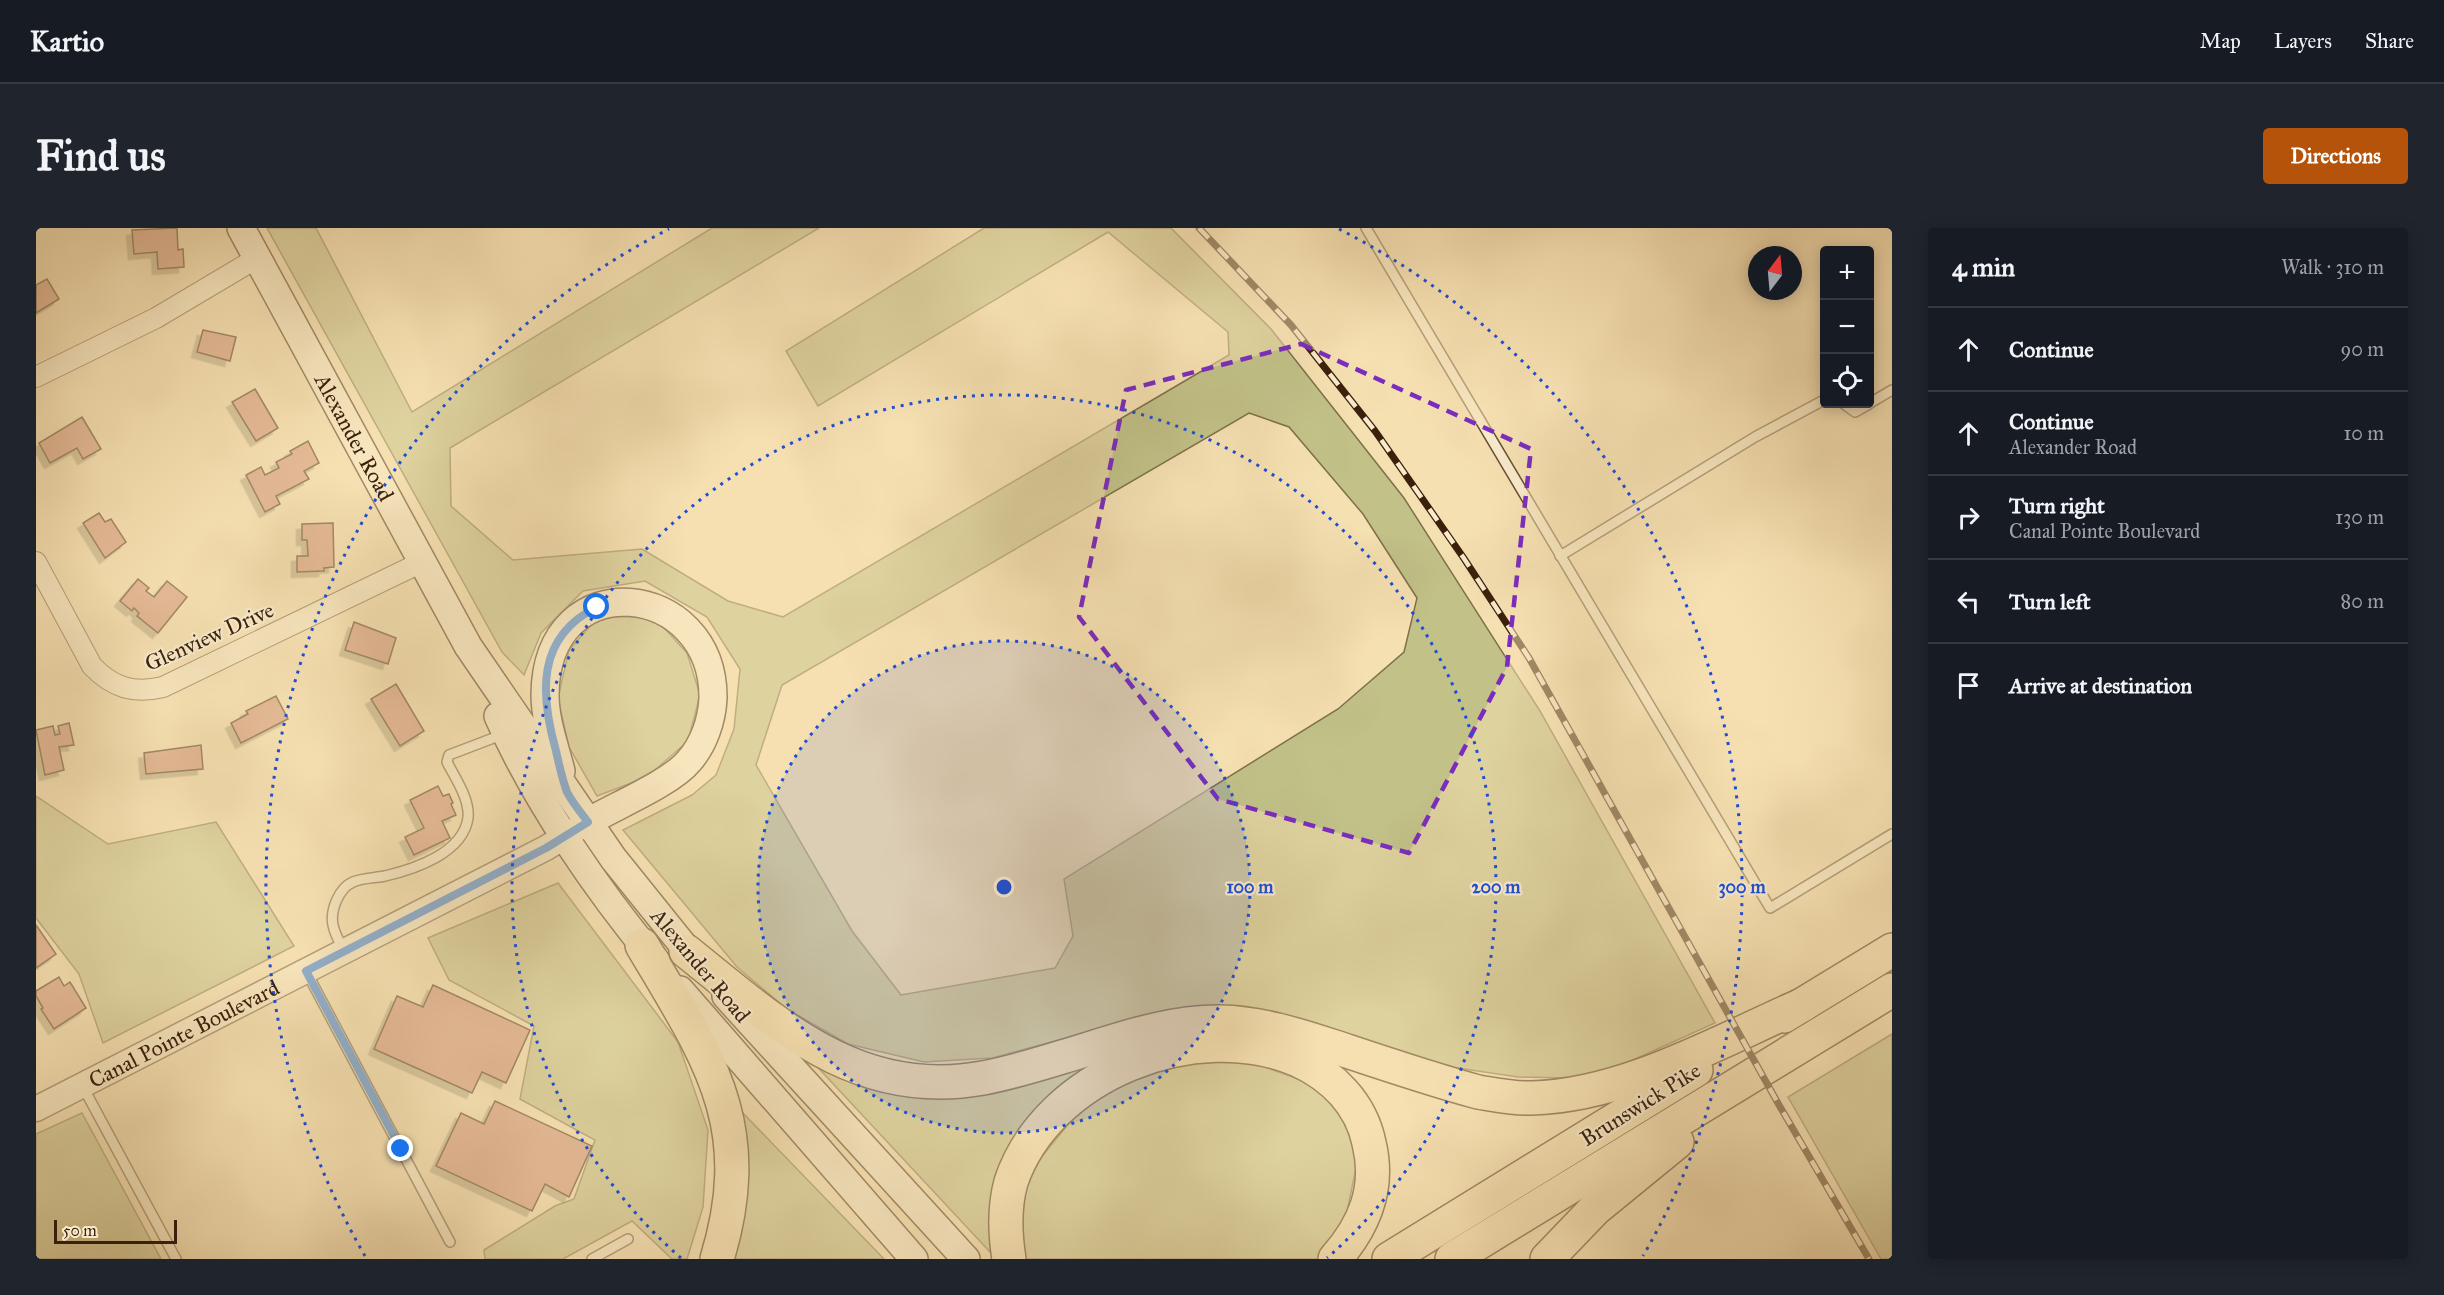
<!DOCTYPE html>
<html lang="en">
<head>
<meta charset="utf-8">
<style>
	body { margin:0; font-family:"IM FELL Great Primer",serif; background:#20242c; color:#f1f3f6 }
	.controls { position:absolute; right:18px; top:18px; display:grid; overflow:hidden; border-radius:6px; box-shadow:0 3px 15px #0003 }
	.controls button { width:54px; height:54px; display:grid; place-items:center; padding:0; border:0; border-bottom:2px solid #363941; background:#171b24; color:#f1f3f6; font:30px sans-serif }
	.compass { position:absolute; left:1712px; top:18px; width:54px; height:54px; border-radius:50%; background:#171b24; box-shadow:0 3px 15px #0003; rotate:16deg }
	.scale { position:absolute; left:18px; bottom:15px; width:123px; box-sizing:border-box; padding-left:6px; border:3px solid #3b200b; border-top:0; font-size:16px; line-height:21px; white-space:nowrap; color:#3b200b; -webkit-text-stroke:4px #f8ebcc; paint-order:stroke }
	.stop { position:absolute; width:18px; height:18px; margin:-14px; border:4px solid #1a73e8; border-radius:50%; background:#fff }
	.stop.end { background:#1a73e8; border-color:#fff; box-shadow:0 2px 6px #0008 }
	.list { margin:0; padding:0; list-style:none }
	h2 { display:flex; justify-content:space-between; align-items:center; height:78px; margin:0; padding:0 24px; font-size:26px }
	h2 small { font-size:20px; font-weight:400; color:#9ea1a6 }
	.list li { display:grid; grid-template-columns:39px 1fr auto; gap:18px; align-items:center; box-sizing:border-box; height:84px; padding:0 24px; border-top:2px solid #363941 }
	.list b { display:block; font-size:22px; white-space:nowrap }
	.list p { margin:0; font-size:20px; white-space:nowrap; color:#9ea1a6 }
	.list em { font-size:20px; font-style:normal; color:#9ea1a6 }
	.icon { flex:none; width:33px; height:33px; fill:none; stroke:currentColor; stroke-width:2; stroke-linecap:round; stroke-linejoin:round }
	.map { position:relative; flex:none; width:1856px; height:1031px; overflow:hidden; border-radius:6px }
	header { display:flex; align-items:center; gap:36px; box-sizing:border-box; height:84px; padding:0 30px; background:#171b24; border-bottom:2px solid #363941 }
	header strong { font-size:28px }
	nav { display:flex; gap:33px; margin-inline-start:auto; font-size:21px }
	.intro { display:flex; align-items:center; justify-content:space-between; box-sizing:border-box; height:144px; padding:0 36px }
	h1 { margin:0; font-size:42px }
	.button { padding:15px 27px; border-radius:6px; background:#b45309; color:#fff; font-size:21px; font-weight:700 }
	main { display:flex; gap:36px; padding:0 36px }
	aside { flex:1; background:#171b24; border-radius:6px; box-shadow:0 3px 15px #0003 }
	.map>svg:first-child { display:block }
	.green { fill:#c1c188; stroke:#7e704a; stroke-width:1.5; fill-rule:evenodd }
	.building { fill:#d18c76; stroke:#3b200b; stroke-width:1.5; filter:url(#shadow) }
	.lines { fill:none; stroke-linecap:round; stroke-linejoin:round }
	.service-casing { stroke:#6a5034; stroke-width:12 }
	.minor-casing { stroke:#6a5034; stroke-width:22 }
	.tertiary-casing { stroke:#6a5034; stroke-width:27 }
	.secondary-casing { stroke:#3b200b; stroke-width:30 }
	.trunk-casing { stroke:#3b200b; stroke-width:36 }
	.service { stroke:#f8ebcc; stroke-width:9 }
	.minor { stroke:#f8ebcc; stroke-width:20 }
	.tertiary { stroke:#f8ebcc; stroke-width:24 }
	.secondary { stroke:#f8ebcc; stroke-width:27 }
	.trunk { stroke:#f5e0b1; stroke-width:33 }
	.rail-casing { stroke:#3b200b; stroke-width:7 }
	.rail { stroke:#f8ebcc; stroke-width:4.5; stroke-dasharray:14; stroke-linecap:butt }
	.route { stroke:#1a73e8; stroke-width:8 }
	.marked { fill:none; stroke:#7b2cbf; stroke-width:4.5; stroke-dasharray:12 8; stroke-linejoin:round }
	.ring { fill:none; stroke:#1d4ed8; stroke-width:3; stroke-dasharray:3 6 }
	.labels { text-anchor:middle; stroke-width:4.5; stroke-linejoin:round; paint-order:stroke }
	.street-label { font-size:22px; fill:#3b200b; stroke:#f8ebcc }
	.centre { fill:#1d4ed8; stroke:#f8ebcc; stroke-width:3 }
	.ring-label { font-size:18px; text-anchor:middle; font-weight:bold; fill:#1d4ed8; stroke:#f8ebcc; stroke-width:4.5; stroke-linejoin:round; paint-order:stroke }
</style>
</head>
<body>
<header>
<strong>Kartio</strong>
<nav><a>Map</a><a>Layers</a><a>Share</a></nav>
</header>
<div class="intro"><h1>Find us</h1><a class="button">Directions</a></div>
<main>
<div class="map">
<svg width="1856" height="1031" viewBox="0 0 1856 1031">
	<defs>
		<filter id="shadow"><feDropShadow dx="-5.5" dy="5.5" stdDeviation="0" flood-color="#0004"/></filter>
	</defs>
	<rect width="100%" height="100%" fill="#f5e0b1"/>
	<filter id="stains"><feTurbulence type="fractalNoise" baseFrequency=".00333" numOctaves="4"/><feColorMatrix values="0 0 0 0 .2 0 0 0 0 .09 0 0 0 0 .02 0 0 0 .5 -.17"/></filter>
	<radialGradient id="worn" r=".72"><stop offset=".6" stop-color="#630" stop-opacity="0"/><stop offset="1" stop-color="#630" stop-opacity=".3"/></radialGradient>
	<g class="green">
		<path d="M231,0H280L376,184L676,0H783L414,220L415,278L477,332L606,321L692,373L747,389L1193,127L1192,104L1072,4L782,178L750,123L948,0H1135L1235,101L1368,270L1504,483L1679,795L1577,841L1531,850L1482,849L1415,839L1130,783L956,830L888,834L812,816L751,781L701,739L587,602L656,567L680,547L698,501L704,441L671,389L609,353L547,363L505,405L488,447L466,424ZM1213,185L1253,199L1327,286L1381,370L1368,424L1302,481L1028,651L1037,708L1019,740L865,767L816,703L720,537L746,457Z"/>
		<path d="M563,388L618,389L651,425L664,467L652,513L611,549L561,568L533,519L522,470L533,422Z"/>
		<path d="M0,568L72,616L180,594L258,718L67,815L43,746L0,690Z"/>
		<path d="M522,655L642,814L672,902L667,979L651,1031H636L596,993L527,1031H449L448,1022L519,978L538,971L559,912L484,871L498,798L413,752L392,710Z"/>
		<path d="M1856,806V1031H1845L1752,869Z"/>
		<path d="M1065,830L972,935L954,1024L774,831L914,864Z"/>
		<path d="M1215,834L1290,861L1324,921L1309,993L1297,1022L1282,1031H990L984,1014L991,947L1043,883L1094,852L1143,835Z"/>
		<path d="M704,882L848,1031H694Z"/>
		<path d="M46,885L125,1031H0V906Z"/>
	</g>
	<g class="building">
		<path d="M141,0L142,22L147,21L148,39L122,41L121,24L98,26L96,2Z"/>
		<path d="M11,51L23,71L0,85V57Z"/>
		<path d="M167,102L200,109L194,133L161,124Z"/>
		<path d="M219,161L242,200L220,213L196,174Z"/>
		<path d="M46,189L65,221L47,231L41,220L14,235L3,215Z"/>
		<path d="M272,213L283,235L268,243L273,251L240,268L244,276L229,284L210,247L225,239L229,247L243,240L240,234L256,226L254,223Z"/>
		<path d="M63,285L69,294L75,291L90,314L69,330L47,295Z"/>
		<path d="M297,295L298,339L288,340V343L261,344V328H272L271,312H266V296Z"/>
		<path d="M102,351L113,360L110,363L118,369L131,353L151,369L122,405L101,388L103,385L98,380L96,383L84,373Z"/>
		<path d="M318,394L360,410L352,436L309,422Z"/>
		<path d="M360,456L388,503L364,518L335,471Z"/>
		<path d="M240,468L252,491L205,515L195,495L212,486L210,483Z"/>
		<path d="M33,495L38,517L23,519L28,542L9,547L0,502L17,498L19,507L24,506L22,498Z"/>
		<path d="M165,517L167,541L110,546L108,525Z"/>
		<path d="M402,558L407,568L413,566L417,575L415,576L420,587L406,593L414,610L378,627L369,609L388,600L374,572Z"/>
		<path d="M0,697L20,726L0,740Z"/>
		<path d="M23,749L28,758L34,754L50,780L18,801L5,781L7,780L0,768V763Z"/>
		<path d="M397,757L494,802L470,855L446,844L436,865L338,821L361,768L387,779Z"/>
		<path d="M459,873L556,918L533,969L509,956L496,983L400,938L425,885L448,896Z"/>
	</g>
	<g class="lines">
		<g class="service-casing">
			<g id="service">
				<path d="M1330,0L1734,680L1856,606"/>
				<path d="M1834,175L1856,162"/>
				<path d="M1808,176L1819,184L1833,176"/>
				<path d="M1524,328L1719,209L1788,172"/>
				<path d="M308,723C304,715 299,707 297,697C294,682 303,660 317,654C326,650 339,650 349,648C379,641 427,625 432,590C434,571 419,550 411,534L413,527L468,506"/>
				<path d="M271,745L414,1014"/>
				<path d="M47,859L140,1031"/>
				<path d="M556,1031L592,1011"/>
			</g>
		</g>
		<g class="minor-casing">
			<g id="minor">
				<path d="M0,149L120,90L221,30"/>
				<path d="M0,334L56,438C77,460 98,466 127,459L386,334"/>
			</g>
		</g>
		<g class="tertiary-casing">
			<g id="tertiary">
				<path id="s1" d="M0,881L510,620L552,594"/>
			</g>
		</g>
		<g class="secondary-casing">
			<g id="secondary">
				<path id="s2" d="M205,0L432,418L577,630L663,737"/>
				<path d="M462,488C499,572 561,662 620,733"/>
				<path d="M525,543C519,519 509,493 509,467C510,333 678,353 677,470C676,492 668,516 653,533C635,555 579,578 552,594"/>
				<path d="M644,762L878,1031"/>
				<path d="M690,768L930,1031"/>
			</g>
		</g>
		<g class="trunk-casing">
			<g id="trunk">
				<path d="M606,717C672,829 722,896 681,1031"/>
				<path d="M650,723C740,795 821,873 947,850C974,845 1000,837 1026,829C1077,814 1130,793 1185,794C1225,795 1262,807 1299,819C1347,835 1394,851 1442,864C1460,867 1478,871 1496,870C1588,868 1684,813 1766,777"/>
				<path d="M1748,788L1856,722"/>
				<path d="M973,1031C969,1006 968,979 975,954C1011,846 1160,788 1262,832C1297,848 1325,876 1333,915C1344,960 1329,997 1299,1031"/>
				<path d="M1353,1031L1660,842"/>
				<path d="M1416,1031L1856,762"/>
				<path d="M1511,1031L1559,981L1641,914"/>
			</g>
		</g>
		<use href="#service" class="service"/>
		<use href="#minor" class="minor"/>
		<use href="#tertiary" class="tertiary"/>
		<use href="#secondary" class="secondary"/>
		<use href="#trunk" class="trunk"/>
		<g class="rail-casing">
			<path id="rail" d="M1163,0L1255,97L1339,203L1427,329L1493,430L1743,877L1833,1031"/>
		</g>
		<use href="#rail" class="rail"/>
	</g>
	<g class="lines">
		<path class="route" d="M365,921L270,743L510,620L552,594C545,585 536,574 531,564C526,551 523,536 520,523C504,466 500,409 561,379"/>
	</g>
	<path d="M0 0H1856V1031H0ZM1265,116L1495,221L1471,439L1373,625L1182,571L1043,389L1090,162Z" fill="#f5e0b1" fill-opacity=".55" fill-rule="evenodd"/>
	<path class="marked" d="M1265,116L1495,221L1471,439L1373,625L1182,571L1043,389L1090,162Z"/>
	<circle cx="968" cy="659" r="246" fill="#1d4ed8" fill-opacity=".12"/>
	<g class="ring">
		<circle cx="968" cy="659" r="246"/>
		<path d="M645 1030A492 492 0 1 1 1291 1030"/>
		<path d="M329 1028A738 738 0 0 1 633 1M1303 1A738 738 0 0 1 1607 1028"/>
	</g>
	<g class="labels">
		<g class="street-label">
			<text dy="8" stroke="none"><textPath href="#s2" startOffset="238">Alexander Road</textPath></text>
			<text transform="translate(173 408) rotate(-24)" y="8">Glenview Drive</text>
			<text transform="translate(665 737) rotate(50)" y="8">Alexander Road</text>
			<text dy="8" stroke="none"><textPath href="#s1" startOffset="166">Canal Pointe Boulevard</textPath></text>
			<text transform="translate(1604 876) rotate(-32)" y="8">Brunswick Pike</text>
		</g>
	</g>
	<circle cx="968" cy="659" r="9" class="centre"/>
	<g class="ring-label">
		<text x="1214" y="665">100 m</text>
		<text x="1460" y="665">200 m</text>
		<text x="1706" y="665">300 m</text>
	</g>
	<rect width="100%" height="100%" filter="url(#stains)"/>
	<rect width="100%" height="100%" fill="url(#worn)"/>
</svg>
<div class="controls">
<button>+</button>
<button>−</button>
<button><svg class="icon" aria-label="locate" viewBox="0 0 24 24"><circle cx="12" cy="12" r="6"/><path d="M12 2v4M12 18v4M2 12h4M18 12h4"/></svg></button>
</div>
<svg class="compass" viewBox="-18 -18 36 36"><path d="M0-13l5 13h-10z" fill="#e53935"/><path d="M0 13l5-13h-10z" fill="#9ea1a6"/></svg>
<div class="scale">50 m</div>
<div class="stop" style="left:561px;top:379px"></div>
<div class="stop end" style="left:365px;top:921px"></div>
</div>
<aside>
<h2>4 min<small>Walk · 310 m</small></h2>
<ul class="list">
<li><svg class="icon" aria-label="ahead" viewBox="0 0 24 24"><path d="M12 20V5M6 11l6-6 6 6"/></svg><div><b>Continue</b></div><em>90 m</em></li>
<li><svg class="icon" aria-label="ahead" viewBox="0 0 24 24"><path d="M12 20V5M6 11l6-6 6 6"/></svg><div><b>Continue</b><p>Alexander Road</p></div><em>10 m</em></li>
<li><svg class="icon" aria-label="right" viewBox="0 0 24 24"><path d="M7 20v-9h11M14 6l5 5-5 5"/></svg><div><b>Turn right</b><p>Canal Pointe Boulevard</p></div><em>130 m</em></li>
<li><svg class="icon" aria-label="left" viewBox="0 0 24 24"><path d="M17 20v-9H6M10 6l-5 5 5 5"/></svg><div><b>Turn left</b></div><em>80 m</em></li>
<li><svg class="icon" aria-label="arrive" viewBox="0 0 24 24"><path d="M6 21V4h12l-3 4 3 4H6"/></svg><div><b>Arrive at destination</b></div></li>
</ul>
</aside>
</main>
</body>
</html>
